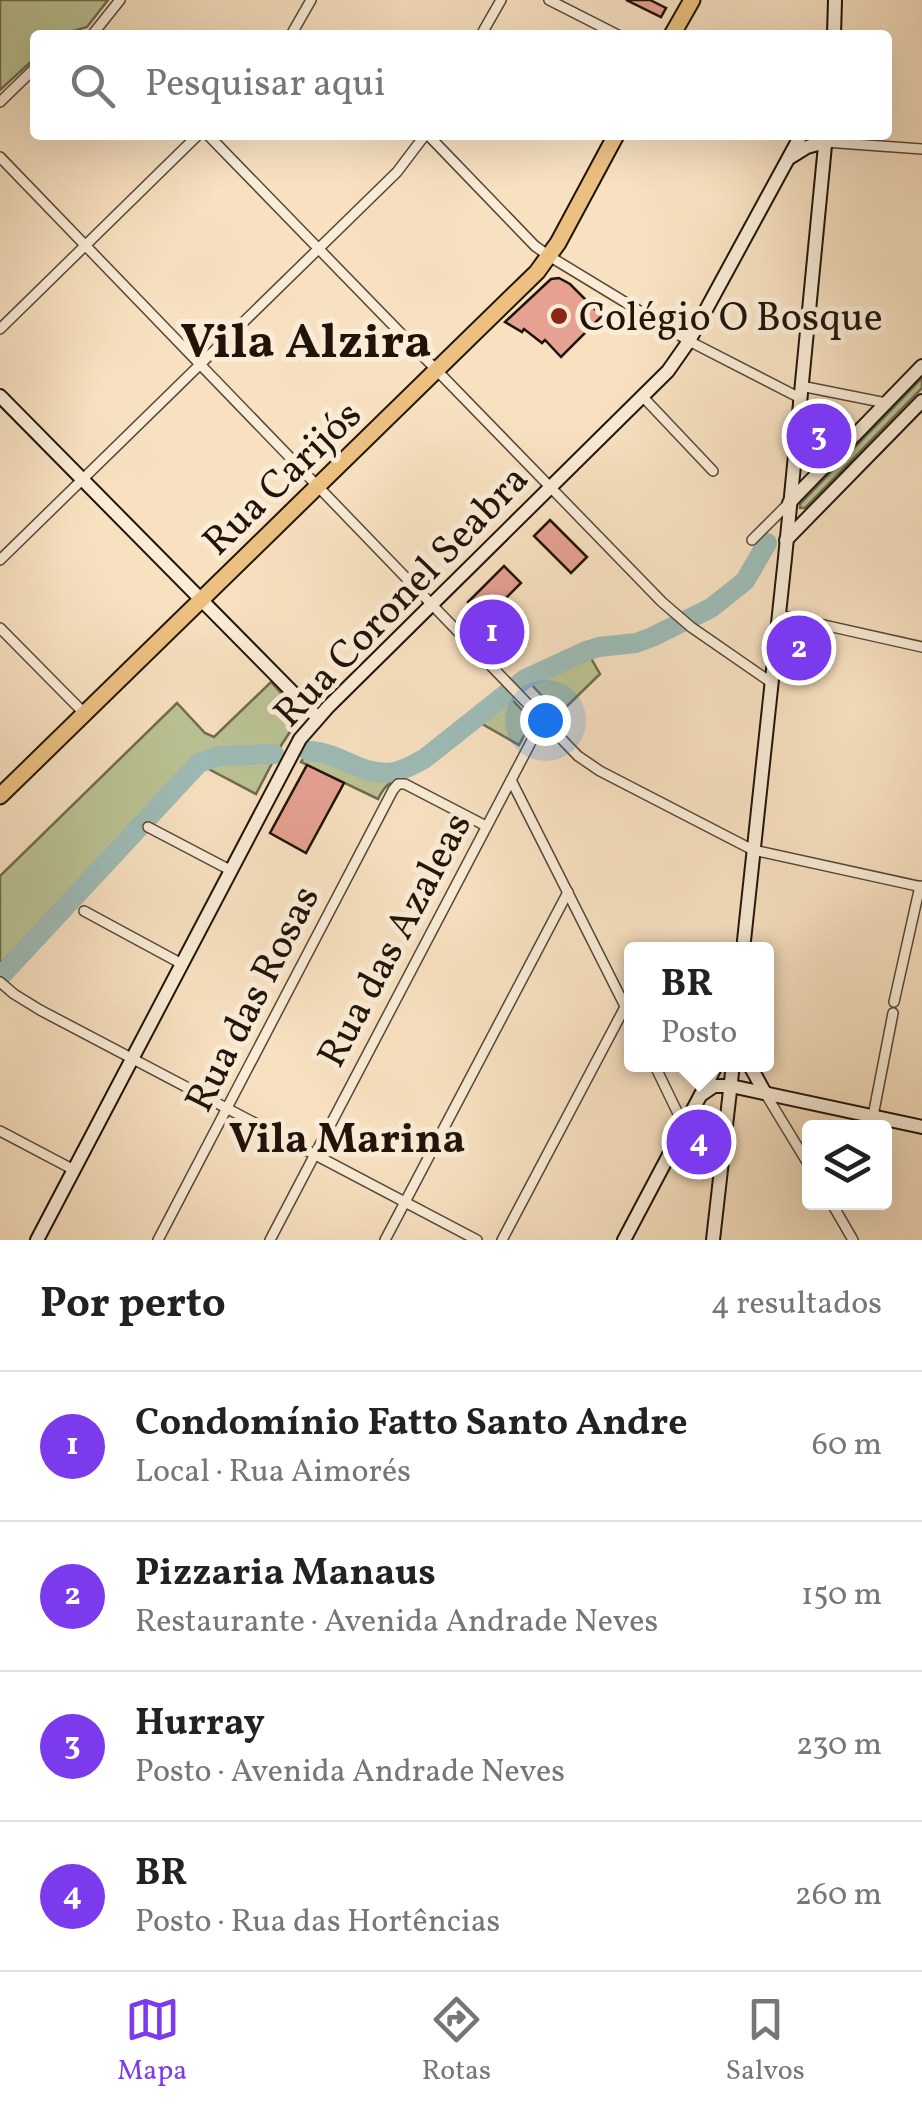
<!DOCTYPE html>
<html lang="pt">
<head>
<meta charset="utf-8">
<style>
	body { margin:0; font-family:Vollkorn,serif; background:#f2f2f2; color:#222 }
	.controls { position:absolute; right:30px; bottom:30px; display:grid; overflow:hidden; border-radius:10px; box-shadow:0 10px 40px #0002 }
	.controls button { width:90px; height:90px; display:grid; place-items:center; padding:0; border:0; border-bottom:2px solid #e0e0e0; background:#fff; color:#222; font:50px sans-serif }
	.you { position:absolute; left:545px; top:720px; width:35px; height:35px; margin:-25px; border:8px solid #fff; border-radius:50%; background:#1a73e8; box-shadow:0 0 0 15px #1a73e833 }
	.badge { display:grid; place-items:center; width:65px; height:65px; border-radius:50%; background:#7c3aed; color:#fff; font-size:32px; font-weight:700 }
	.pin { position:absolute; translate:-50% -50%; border:5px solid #fff; box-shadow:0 2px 10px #0006 }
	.popup { position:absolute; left:624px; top:942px; width:150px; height:130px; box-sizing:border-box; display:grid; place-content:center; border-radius:10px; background:#fff; filter:drop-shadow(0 2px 8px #0005); font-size:32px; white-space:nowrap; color:#767676 }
	.popup b { font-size:38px; color:#222 }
	.popup::after { content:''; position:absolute; left:50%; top:100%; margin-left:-20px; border:20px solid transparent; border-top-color:#fff }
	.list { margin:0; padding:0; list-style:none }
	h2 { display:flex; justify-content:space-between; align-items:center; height:130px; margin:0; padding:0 40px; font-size:42px }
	h2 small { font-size:32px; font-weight:400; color:#767676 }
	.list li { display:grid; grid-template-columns:65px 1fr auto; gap:30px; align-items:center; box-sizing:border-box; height:150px; padding:0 40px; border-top:2px solid #e0e0e0 }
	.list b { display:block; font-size:38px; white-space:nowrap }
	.list p { margin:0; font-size:32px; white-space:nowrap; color:#767676 }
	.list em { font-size:32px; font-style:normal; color:#767676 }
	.icon { flex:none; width:55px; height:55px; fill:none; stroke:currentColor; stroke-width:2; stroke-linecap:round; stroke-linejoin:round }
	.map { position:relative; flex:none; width:922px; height:1240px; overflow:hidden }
	.search { position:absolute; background:#fff; box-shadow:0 10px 40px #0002; left:30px; right:30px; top:30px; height:110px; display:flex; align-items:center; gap:25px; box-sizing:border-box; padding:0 35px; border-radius:10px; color:#767676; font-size:38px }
	.sheet { height:730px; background:#fff }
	nav { display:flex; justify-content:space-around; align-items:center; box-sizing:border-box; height:140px; border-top:2px solid #e0e0e0; background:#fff; font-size:28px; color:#767676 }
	nav a { display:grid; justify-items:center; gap:5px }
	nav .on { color:#7c3aed }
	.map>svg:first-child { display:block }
	.green { fill:#bbc394; stroke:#6e6c4e; stroke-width:2.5 }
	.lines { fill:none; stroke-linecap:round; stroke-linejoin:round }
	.river { stroke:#9ebcb7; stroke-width:20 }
	.building { fill:#e6a193; stroke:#201409; stroke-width:2.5 }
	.street-casing { stroke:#564737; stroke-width:12 }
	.secondary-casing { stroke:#201409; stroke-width:16 }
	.primary-casing { stroke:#201409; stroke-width:19 }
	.street { stroke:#faecd7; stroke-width:9 }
	.secondary { stroke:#faecd7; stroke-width:12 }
	.primary { stroke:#ecc080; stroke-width:15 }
	.poi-dot { fill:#8f2418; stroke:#faecd7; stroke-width:4 }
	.labels { text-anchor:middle; stroke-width:10; stroke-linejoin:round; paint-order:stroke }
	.poi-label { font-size:40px; fill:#201409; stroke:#faecd7; text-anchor:start }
	.street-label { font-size:40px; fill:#201409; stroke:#faecd7 }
	.neighbourhood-label { font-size:42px; font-weight:bold; fill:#201409; stroke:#faecd7 }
	.district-label { font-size:50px; font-weight:bold; fill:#201409; stroke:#faecd7 }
</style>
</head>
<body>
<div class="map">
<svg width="922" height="1240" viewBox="0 0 922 1240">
	<rect width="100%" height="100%" fill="#f8e1c1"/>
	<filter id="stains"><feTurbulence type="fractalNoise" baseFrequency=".002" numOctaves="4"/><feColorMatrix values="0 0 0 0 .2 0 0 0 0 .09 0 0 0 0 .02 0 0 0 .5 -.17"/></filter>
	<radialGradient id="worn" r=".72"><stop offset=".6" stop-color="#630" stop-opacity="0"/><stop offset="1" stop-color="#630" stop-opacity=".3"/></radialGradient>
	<g class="green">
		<path d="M0,0H108L87,27L60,35H35V58L0,90Z"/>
		<path d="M922,378V388L805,508H800V504Z"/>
		<path d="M588,653L600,674L559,714L529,682Z"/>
		<path d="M271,682L301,715L282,744L256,794L201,765L209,756L201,755L0,964V876L177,703L205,733L214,737Z"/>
		<path d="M508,695L532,721L519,745L477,721Z"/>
		<path d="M312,745L366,773L410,775C394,778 385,784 378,799L301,762Z"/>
	</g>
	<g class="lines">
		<g class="river">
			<path d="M308,751C339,751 363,778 394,772C405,770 415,764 424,759L525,679L586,651L599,647L636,643L652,637L711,608L745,581L767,543"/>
			<path d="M0,977L199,763L218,756L274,754"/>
		</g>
	</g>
	<g class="building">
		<path d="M626,0H650L666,8L661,17Z"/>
		<path d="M559,278L570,284L602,316L561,357L545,340L542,343L524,329L522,332L505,322L551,279Z"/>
		<path d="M550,520L587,557L571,573L534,536Z"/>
		<path d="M504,566L521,583L485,619L468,602Z"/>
		<path d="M491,622L502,633L493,642L482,631Z"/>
		<path d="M307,765L344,783L306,853L270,833Z"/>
		<path d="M697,1132L708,1134L706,1165L685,1164L687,1150Z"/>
	</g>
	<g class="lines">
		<g class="street-casing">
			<g id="street">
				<path d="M549,0L618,35"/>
				<path d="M92,35L120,0"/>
				<path d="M291,35L311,0"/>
				<path d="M481,35L501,0"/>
				<path d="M0,102L35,68"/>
				<path d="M208,135L662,602L691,627L772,683"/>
				<path d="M428,135L535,246L549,256L689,341L800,398"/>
				<path d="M825,142L922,149"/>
				<path d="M0,157L578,756L600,771L753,850L922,887"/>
				<path d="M0,329L198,135"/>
				<path d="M801,386L886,403"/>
				<path d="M643,397L713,471"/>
				<path d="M752,540L789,503"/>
				<path d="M0,560L397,172L425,135"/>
				<path d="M779,615L922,647"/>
				<path d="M0,628L85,714"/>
				<path d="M511,780L632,1020"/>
				<path d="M148,827L230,870"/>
				<path d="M84,911L182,964"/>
				<path d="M0,982L14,994L40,1010L477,1240"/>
				<path d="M894,1002L920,886"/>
				<path d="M654,1064L684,1126"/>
				<path d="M765,1093L810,1167"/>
				<path d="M873,1116L893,1013"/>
				<path d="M0,1131L74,1170"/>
				<path d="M831,1202L853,1240"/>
				<path d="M158,1240L393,790L398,784H405L486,826"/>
				<path d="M270,1240L543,719"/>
				<path d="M385,1240L568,892"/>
				<path d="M502,1240L625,1007"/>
			</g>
		</g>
		<g class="secondary-casing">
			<g id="secondary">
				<path d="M834,35L835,0"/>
				<path d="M791,157L807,147L825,142"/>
				<path d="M0,396L318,718"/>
				<path d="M789,503L922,366"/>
				<path d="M786,540L922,401"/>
				<path d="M743,950L785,558L826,135"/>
				<path d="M749,1064L765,1093"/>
				<path d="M701,1095L714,1086H731L922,1127"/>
				<path d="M37,1240L300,739L328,707L668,371L689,341L801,135"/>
				<path d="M624,1240L717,1064"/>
				<path d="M713,1240L733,1064"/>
			</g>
		</g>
		<g class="primary-casing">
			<g id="primary">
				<path d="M672,35L692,0"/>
				<path d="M0,796L537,272L558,243L616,135"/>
			</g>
		</g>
		<use href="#street" class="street"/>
		<use href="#secondary" class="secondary"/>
		<use href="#primary" class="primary"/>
	</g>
	<circle class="poi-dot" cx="559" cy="316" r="10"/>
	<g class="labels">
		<g class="poi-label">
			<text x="579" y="330">Colégio O Bosque</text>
		</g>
		<g class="street-label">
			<text transform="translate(281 477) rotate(-44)" y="14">Rua Carijós</text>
			<text transform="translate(400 595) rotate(-46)" y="14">Rua Coronel Seabra</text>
			<text transform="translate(393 939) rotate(-62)" y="14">Rua das Azaleas</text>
			<text transform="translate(251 998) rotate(-63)" y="14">Rua das Rosas</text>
		</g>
		<g class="neighbourhood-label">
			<text x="347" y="1152">Vila Marina</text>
		</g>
		<g class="district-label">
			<text x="306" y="357">Vila Alzira</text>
		</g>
	</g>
	<rect width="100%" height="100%" filter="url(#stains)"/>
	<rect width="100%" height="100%" fill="url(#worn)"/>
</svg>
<div class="controls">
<button><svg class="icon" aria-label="layers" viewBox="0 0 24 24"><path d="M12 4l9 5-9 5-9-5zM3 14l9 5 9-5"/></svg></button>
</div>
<div class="you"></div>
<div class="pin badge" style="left:492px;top:632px">1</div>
<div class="pin badge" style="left:799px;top:648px">2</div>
<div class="pin badge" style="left:819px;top:436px">3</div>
<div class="pin badge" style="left:699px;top:1142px">4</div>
<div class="popup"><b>BR</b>Posto</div>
<div class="search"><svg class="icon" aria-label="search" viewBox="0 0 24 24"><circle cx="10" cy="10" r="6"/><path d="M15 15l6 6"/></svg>Pesquisar aqui</div>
</div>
<section class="sheet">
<h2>Por perto<small>4 resultados</small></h2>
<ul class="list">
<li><span class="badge">1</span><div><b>Condomínio Fatto Santo Andre</b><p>Local · Rua Aimorés</p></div><em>60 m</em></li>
<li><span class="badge">2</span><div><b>Pizzaria Manaus</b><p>Restaurante · Avenida Andrade Neves</p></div><em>150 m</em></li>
<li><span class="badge">3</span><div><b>Hurray</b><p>Posto · Avenida Andrade Neves</p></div><em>230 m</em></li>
<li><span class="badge">4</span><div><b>BR</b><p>Posto · Rua das Hortências</p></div><em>260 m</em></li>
</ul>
</section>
<nav>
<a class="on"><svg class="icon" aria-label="map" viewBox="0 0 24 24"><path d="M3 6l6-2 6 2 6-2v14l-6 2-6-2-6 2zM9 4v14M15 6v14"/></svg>Mapa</a>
<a><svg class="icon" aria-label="directions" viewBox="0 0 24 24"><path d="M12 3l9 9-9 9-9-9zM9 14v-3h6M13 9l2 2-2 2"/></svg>Rotas</a>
<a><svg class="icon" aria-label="saved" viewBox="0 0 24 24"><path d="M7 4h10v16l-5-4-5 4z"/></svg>Salvos</a>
</nav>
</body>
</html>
